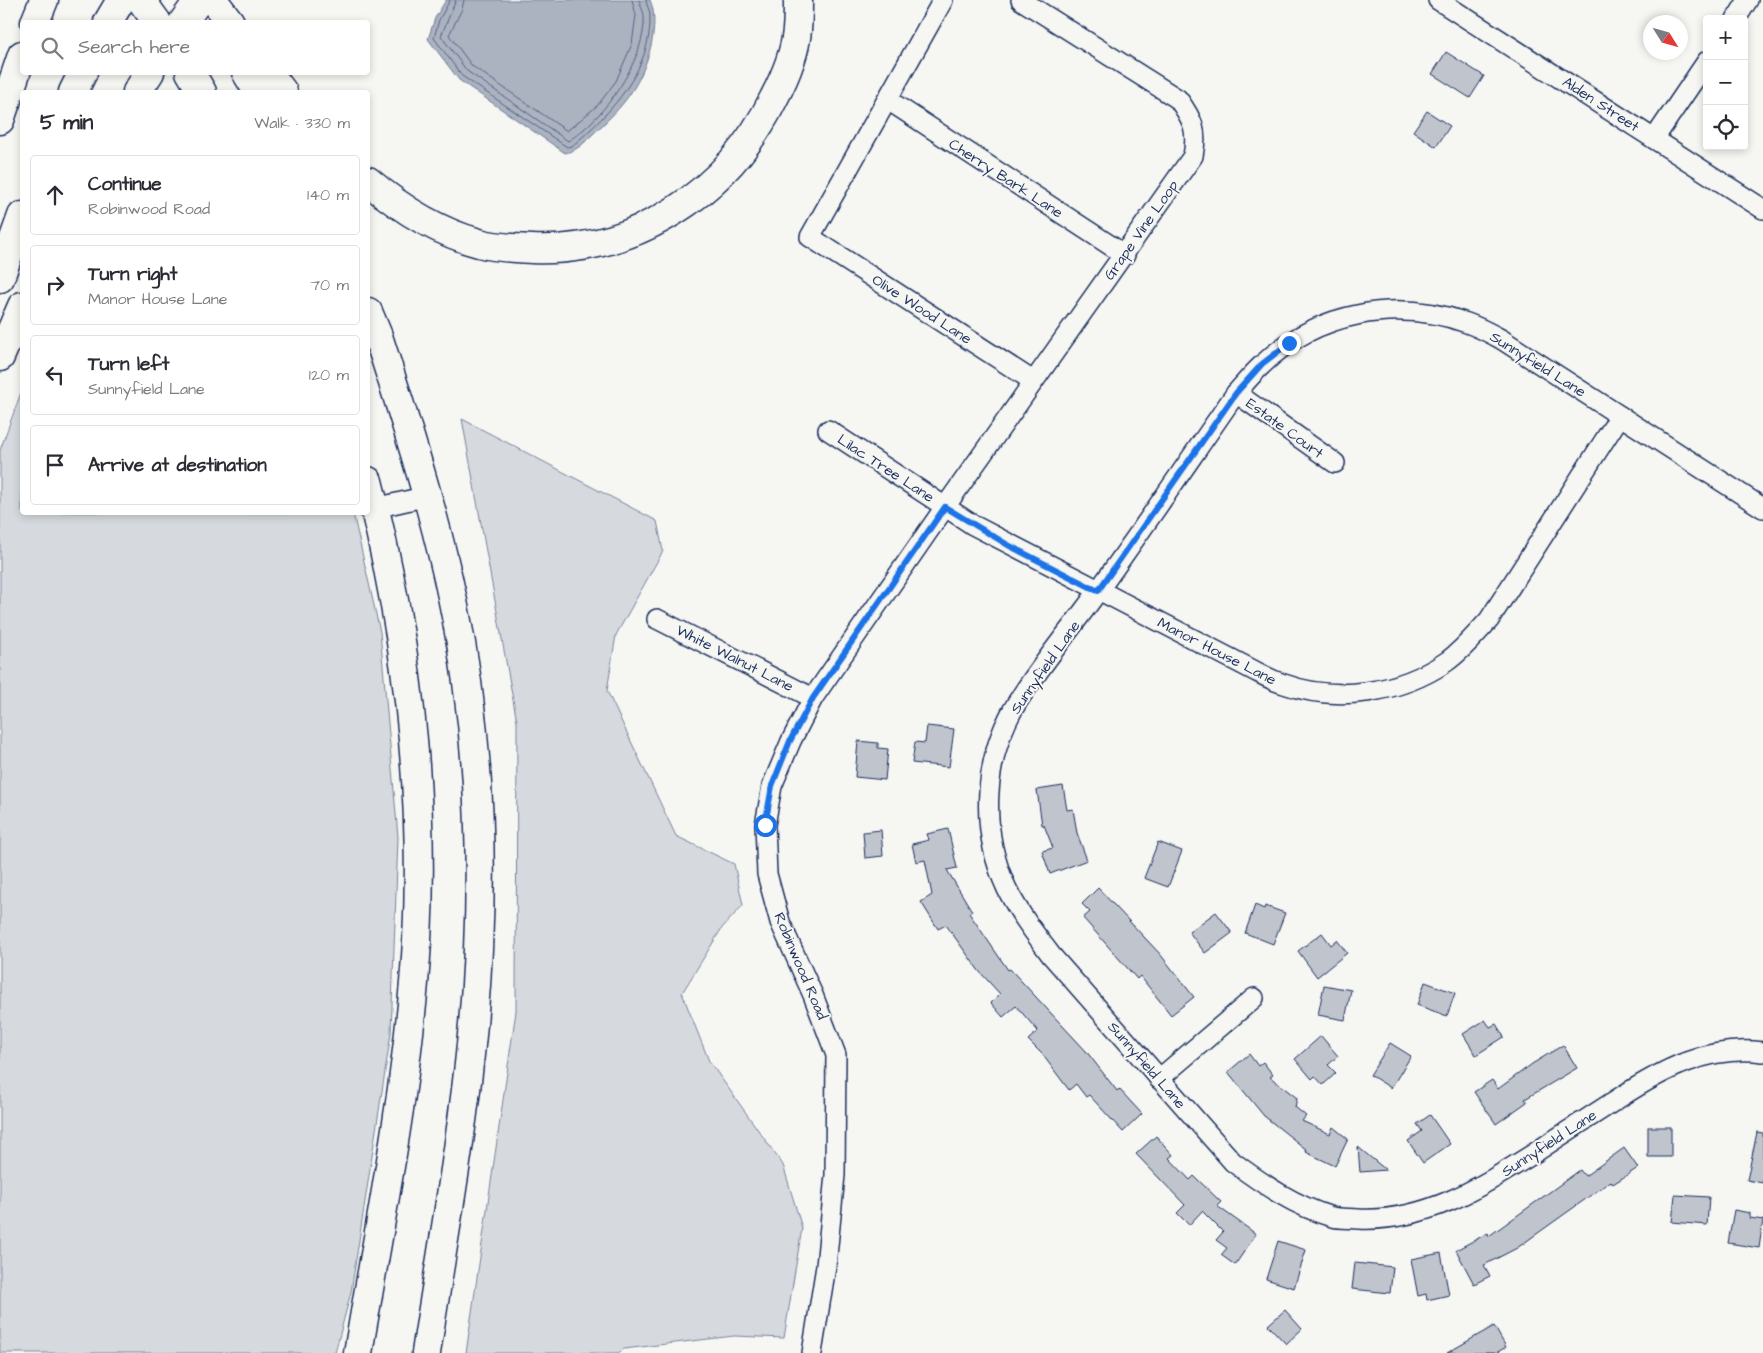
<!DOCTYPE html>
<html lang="en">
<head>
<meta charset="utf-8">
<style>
	body { margin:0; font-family:"Architects Daughter",sans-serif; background:#f7f7f7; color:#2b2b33 }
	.controls { position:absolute; right:15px; top:15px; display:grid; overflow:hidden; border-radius:5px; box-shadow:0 2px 8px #0003 }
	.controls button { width:45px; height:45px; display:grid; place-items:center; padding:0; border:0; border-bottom:1px solid #e1e1e2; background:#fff; color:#2b2b33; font:25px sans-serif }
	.compass { position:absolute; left:1643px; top:15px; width:45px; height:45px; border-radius:50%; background:#fff; box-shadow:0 2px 8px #0003; rotate:127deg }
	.stop { position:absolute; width:15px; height:15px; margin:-11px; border:4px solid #1a73e8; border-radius:50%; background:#fff }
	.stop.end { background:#1a73e8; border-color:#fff; box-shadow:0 1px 5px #0008 }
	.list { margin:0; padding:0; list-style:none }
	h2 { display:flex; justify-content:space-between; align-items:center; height:65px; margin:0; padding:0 20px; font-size:21px }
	h2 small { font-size:16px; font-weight:400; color:#7c7c81 }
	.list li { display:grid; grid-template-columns:32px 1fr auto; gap:15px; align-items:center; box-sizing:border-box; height:80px; margin:0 10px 10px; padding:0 10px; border:1px solid #e1e1e2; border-radius:5px }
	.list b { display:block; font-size:19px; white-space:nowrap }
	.list p { margin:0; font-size:16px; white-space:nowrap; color:#7c7c81 }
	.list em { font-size:16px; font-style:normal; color:#7c7c81 }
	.icon { flex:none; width:28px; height:28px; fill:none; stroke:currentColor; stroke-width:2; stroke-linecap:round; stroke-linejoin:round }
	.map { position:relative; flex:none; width:1763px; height:1353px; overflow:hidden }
	.search { position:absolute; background:#fff; box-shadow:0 2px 8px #0003; left:20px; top:20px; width:350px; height:55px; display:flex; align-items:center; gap:12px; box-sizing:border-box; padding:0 18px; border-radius:5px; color:#7c7c81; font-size:19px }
	.panel { position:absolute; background:#fff; box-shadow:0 2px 8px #0003; left:20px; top:90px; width:350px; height:425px; border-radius:5px }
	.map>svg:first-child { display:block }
	.green { fill:#d6d9dd; stroke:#78849e }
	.water { fill:#abb2c0; stroke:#717e99 }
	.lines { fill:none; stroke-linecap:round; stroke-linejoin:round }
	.shore { stroke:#556385; stroke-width:1 }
	.building { fill:#c0c4cd; stroke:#1b2f5e }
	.minor-casing { stroke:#1b2f5e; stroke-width:22 }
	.highway-casing { stroke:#1b2f5e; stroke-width:31 }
	.minor { stroke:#f6f6f2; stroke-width:19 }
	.highway { stroke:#f6f6f2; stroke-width:28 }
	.route { stroke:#1a73e8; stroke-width:6 }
	.labels { text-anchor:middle; stroke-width:4; stroke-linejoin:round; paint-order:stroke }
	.street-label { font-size:15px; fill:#1b2f5e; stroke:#f6f6f2 }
</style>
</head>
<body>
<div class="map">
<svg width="1763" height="1353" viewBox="0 0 1763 1353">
	<rect width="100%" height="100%" fill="#f6f6f2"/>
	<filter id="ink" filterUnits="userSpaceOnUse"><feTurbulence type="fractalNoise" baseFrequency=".02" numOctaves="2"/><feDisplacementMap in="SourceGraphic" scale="10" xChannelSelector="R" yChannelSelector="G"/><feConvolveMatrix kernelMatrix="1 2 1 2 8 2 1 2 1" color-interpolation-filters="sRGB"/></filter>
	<g filter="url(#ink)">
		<g class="green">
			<path d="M22,390V512L353,513L380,632L398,837L391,1033L351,1292L335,1353H0V450Z"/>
			<path d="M462,419L657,521L663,551L616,635L607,691L676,836L734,864L743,905L722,928L682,993L709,1061L783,1165L802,1228L784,1338L734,1336L624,1349L618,1353H466L516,1011L517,722Z"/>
		</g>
		<path class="water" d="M446,0H650C661,25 647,69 632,91C621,108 607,121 593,134C584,143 577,151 565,153L459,80L428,39L435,18Z"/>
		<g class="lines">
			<g class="shore">
				<path d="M450,0L439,20L434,38L462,76L567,147L572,146C611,113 652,70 650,15C650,10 646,5 646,0"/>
				<path d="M456,0L441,36L467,71L568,141C604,119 647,58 644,15C643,10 640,5 639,0"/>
				<path d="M464,0L462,9L449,35L472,66L567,131L598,105L616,81L632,44L636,15L632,0"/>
			</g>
		</g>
		<g class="building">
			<path d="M1446,52L1484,76L1470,98L1432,74Z"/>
			<path d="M1427,111L1450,126L1436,147L1413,131Z"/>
			<path d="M927,726L954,729L949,767L912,763L915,742L925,743Z"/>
			<path d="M858,741L878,743V748L888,749L885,780L855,777Z"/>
			<path d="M1063,786L1067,810L1073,809L1077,833L1087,860L1050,874L1042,851L1053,848L1044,825H1042L1037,790Z"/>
			<path d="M948,829L957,868L947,870L972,911L969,913L1008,970L1010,969L1086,1051L1117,1091L1119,1089L1142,1114L1123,1132L1089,1095L1086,1097L1076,1084L1069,1090L1042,1054L1028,1040L1038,1031L1016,1006L1003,1017L991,1003L1000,994L979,971L946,925L938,929L921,902L932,895L925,860L916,862L912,844L929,840L927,834Z"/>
			<path d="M881,830L883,856L865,858L863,832Z"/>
			<path d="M1158,842L1182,851L1168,887L1144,878Z"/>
			<path d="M1098,888L1160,954L1194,997L1171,1015L1140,976L1137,979L1083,918L1090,912L1082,904Z"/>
			<path d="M1255,905L1264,909L1265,906L1285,913L1273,944L1245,933Z"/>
			<path d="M1216,912L1232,933L1205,953L1189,932Z"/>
			<path d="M1322,933L1331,945L1337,940L1347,953L1317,977L1298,951Z"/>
			<path d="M1425,982L1455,993L1447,1016L1417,1005Z"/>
			<path d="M1324,985L1351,990L1345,1020L1318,1015Z"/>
			<path d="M1485,1020L1490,1027L1496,1024L1504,1037L1476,1055L1463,1034Z"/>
			<path d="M1321,1036L1338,1056L1328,1065L1336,1073L1323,1085L1315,1076L1312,1079L1295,1059Z"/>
			<path d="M1390,1043L1411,1056L1391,1088L1370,1075Z"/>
			<path d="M1563,1045L1577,1068L1525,1099L1527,1102L1496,1124L1474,1092L1492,1080L1498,1089L1532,1064Z"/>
			<path d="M1249,1054L1258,1066L1263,1062L1273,1075L1270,1077L1297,1098L1295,1107L1306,1116L1302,1121L1330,1134L1333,1127L1348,1139L1335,1166L1306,1152L1307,1150L1264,1116L1228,1072Z"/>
			<path d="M1430,1115L1450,1144L1423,1163L1408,1141L1422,1131L1417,1124Z"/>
			<rect x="1648" y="1127" width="23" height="30"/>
			<path d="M1757,1132L1763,1133V1183L1747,1180Z"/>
			<path d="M1156,1136L1173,1155L1169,1158L1190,1180L1194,1176L1221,1202L1217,1206L1256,1234L1235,1265L1221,1255L1227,1248L1216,1240L1223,1232L1202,1211L1189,1225L1177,1213L1185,1205L1136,1154Z"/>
			<path d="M1358,1147L1386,1170L1360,1172Z"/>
			<path d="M1624,1148L1638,1168L1613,1184L1611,1181L1517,1248L1484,1265L1490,1276L1474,1284L1456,1250L1488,1233L1489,1236L1580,1170L1585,1176Z"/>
			<path d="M1675,1195L1709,1197L1707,1225L1672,1222Z"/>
			<path d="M1734,1210L1750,1213V1218L1763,1220L1759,1248L1728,1243Z"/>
			<path d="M1278,1241L1306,1250L1294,1288L1266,1279Z"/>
			<path d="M1441,1253L1449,1295L1427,1300L1426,1294L1418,1296L1411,1259Z"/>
			<path d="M1355,1263L1393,1267L1390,1293L1352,1289Z"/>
			<path d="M1285,1310L1302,1329L1286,1344L1268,1325Z"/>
			<path d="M1494,1326L1506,1347L1496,1353H1447Z"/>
		</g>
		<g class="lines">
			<g class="minor-casing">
				<g id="minor">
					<path d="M943,0L810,237L1033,381"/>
					<path d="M1438,0L1763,209"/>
					<path d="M1736,19L1748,0"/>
					<path d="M888,100L1125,255"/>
					<path d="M1654,139L1707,61"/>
					<path d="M1236,393L1335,463"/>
					<path d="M828,430L973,525L1253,670C1263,675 1273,681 1284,684C1337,703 1400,693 1446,662C1462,651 1476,634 1489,620L1620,416"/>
					<path d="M375,508L428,496"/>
					<path d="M1763,508L1501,339C1490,333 1478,327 1467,323C1396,298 1316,312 1262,365C1253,373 1245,383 1236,393C1190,459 1145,526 1098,591C1072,628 1042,663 1018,701C983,757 979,829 1007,889C1019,913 1035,934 1051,955L1233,1162C1264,1185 1295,1206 1332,1217C1341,1219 1350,1218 1359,1219C1425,1222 1479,1188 1533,1154C1561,1135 1590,1117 1619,1098C1662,1070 1709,1045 1763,1052"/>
					<path d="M657,619L813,698"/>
					<path d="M1159,1079L1254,998"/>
					<path d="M812,1353L826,1266L835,1175L836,1055L813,995L780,922L767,874L765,825L772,786L791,741L813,698L945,507L1193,156C1198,130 1193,120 1178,99L1021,0"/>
				</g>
			</g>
			<g class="highway-casing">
				<g id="highway">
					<path d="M141,0L157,22"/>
					<path d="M213,0L230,22"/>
					<path d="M35,22L44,0"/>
					<path d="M108,22L121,0"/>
					<path d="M183,22L199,0"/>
					<path d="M190,72L202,92"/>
					<path d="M246,72L258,92"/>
					<path d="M268,72L283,92"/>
					<path d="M73,92L83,72"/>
					<path d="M137,92L150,72"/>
					<path d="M0,120L22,55"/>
					<path d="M368,181C400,208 438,232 479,243C496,248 514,248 532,249C637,253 728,192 774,98C785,77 795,54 797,30C798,20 798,10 798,0"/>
					<path d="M0,278L22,216"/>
					<path d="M368,312L378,336C415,450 451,564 467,682C483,798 483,918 472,1035C462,1141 442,1247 426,1353"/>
					<path d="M0,357L22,306"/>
					<path d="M358,1353C381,1216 409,1080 417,941C425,787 406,630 368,481"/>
				</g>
			</g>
			<use href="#minor" class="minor"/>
			<use href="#highway" class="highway"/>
		</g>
	</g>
	<g class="lines" filter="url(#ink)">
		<path class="route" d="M765,825L772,786L790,741L813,698L945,507L1008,545L1098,591L1236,393L1262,364L1289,343"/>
	</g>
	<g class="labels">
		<g class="street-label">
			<text transform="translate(1601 104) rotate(33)" y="5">Alden Street</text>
			<text transform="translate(1006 178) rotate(33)" y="5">Cherry Bark Lane</text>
			<text transform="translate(1141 230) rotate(-55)" y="5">Grape Vine Loop</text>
			<text transform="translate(922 309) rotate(33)" y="5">Olive Wood Lane</text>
			<text transform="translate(1538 364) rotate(32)" y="5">Sunnyfield Lane</text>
			<text transform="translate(1285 428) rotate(36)" y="5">Estate Court</text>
			<text transform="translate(886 468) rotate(33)" y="5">Lilac Tree Lane</text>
			<text transform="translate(1217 651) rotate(27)" y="5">Manor House Lane</text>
			<text transform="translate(735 658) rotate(27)" y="5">White Walnut Lane</text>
			<text transform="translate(1045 667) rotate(-55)" y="5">Sunnyfield Lane</text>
			<text transform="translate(801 966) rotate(67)" y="5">Robinwood Road</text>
			<text transform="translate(1147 1065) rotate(49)" y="5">Sunnyfield Lane</text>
			<text transform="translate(1549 1143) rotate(-33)" y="5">Sunnyfield Lane</text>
		</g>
	</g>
</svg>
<div class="controls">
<button>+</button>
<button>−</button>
<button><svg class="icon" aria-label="locate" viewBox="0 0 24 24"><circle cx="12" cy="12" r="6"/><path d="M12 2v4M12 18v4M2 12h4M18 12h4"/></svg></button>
</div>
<svg class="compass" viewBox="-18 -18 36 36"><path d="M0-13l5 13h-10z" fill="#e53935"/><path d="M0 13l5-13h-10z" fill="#7c7c81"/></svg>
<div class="stop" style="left:765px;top:825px"></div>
<div class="stop end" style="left:1289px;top:343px"></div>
<div class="search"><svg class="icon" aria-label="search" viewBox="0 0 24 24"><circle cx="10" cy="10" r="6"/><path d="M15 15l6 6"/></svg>Search here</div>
<section class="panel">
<h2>5 min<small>Walk · 330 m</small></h2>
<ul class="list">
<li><svg class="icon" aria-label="ahead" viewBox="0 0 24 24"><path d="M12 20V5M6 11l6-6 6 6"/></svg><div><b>Continue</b><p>Robinwood Road</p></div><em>140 m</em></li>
<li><svg class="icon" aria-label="right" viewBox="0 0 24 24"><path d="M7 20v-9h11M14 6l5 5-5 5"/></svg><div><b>Turn right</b><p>Manor House Lane</p></div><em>70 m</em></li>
<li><svg class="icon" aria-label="left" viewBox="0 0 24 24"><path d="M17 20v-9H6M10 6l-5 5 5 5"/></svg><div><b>Turn left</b><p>Sunnyfield Lane</p></div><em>120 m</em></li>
<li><svg class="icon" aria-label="arrive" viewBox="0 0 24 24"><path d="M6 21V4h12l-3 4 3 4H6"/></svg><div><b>Arrive at destination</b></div></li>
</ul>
</section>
</div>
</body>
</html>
